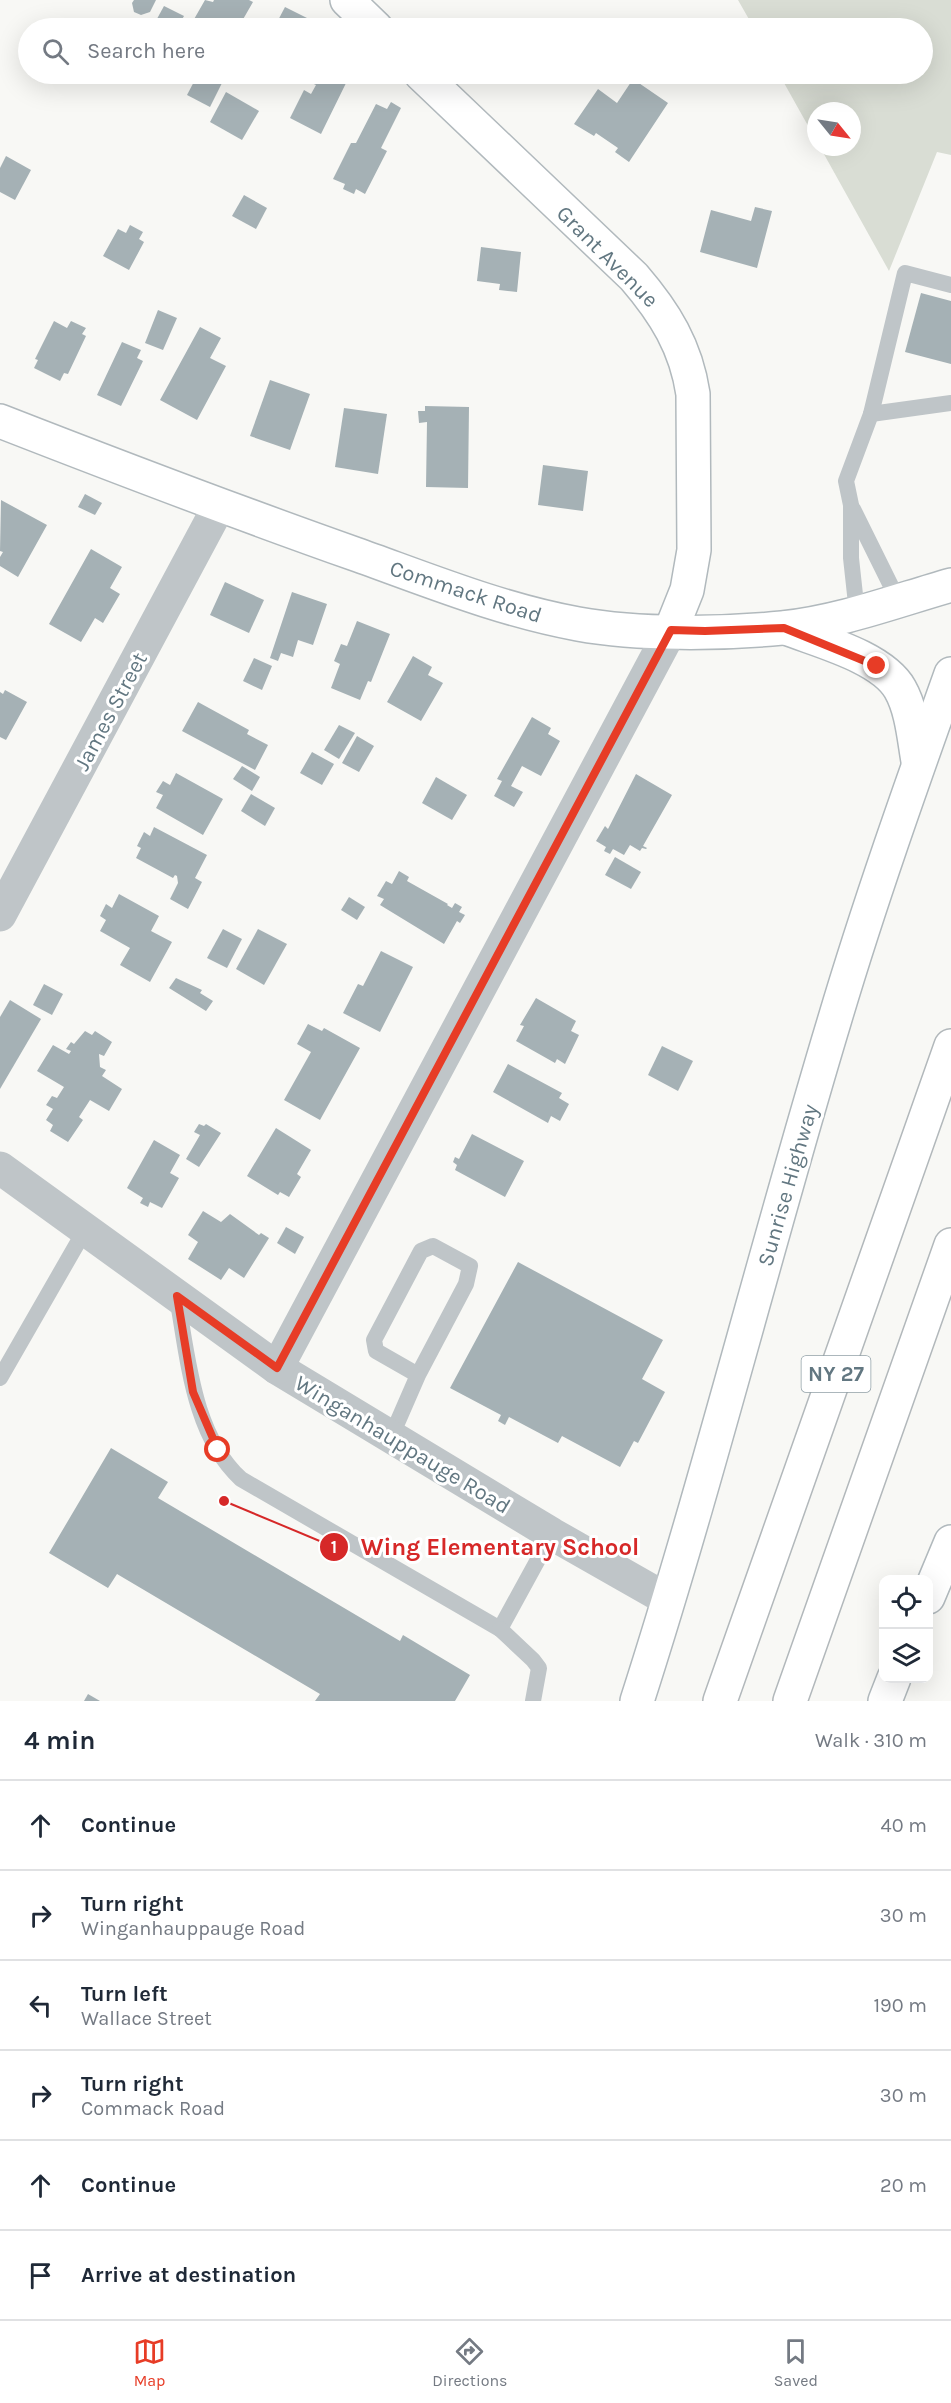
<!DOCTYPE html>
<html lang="en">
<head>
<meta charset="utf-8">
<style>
	body { margin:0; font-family:Karla,sans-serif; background:#f6f6f7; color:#1f2937 }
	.controls { position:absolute; right:18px; bottom:18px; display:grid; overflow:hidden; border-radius:12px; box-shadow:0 6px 24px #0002 }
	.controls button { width:54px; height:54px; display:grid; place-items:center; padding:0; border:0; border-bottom:2px solid #e0e1e3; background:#fff; color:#1f2937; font:30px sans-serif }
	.compass { position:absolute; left:807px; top:102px; width:54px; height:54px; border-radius:50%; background:#fff; box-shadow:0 6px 24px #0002; rotate:120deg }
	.stop { position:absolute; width:18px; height:18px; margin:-14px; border:4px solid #e73c26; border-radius:50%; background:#fff }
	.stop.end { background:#e73c26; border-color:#fff; box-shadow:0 2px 6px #0008 }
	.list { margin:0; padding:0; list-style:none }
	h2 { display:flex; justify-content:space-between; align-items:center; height:78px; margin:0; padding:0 24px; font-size:26px }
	h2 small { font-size:20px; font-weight:400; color:#747a83 }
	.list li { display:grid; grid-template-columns:39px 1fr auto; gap:18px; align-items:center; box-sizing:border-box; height:90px; padding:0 24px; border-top:2px solid #e0e1e3 }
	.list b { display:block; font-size:22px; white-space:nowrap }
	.list p { margin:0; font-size:20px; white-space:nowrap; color:#747a83 }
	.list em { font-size:20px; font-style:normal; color:#747a83 }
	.icon { flex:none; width:33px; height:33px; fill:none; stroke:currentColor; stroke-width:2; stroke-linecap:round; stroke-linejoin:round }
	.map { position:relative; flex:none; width:951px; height:1701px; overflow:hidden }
	.search { position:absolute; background:#fff; box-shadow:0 6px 24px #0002; left:18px; right:18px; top:18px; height:66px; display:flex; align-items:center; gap:15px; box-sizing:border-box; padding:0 21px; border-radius:33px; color:#747a83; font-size:22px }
	.sheet { height:618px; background:#fff }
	nav { display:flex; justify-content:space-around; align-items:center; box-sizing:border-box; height:84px; border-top:2px solid #e0e1e3; background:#fff; font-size:16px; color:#747a83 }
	nav a { display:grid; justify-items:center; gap:3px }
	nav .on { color:#e73c26 }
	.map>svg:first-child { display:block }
	.green { fill:#d9ddd4 }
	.building { fill:#a5b1b5 }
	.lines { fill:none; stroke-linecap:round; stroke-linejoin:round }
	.secondary-casing { stroke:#b1b9bd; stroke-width:36 }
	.highway-casing { stroke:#b2b8bb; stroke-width:36 }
	.lane { stroke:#bfc5c8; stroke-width:16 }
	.street { stroke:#bfc5c8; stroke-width:33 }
	.secondary { stroke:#fff; stroke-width:33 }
	.highway { stroke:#fff; stroke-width:33 }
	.route { stroke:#e73c26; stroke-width:8 }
	.labels { text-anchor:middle; stroke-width:6; stroke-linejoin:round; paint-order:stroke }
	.shield { fill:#fff; stroke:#91a0a7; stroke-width:1.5 }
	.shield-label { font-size:21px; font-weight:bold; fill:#627781 }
	.street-label { font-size:22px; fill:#627781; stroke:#fff }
	.leader { fill:none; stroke:#d62828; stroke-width:2 }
	.callout-dot { fill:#d62828; stroke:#fff; stroke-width:2 }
	.mark-label { font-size:18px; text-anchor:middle; font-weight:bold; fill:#fff }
	.callout-label { font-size:24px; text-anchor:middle; font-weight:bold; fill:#d62828; stroke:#fff; stroke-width:6; stroke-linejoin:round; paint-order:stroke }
</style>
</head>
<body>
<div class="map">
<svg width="951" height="1701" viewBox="0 0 951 1701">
	<rect width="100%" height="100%" fill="#f8f8f5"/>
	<path class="green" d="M738,0H951V155L937,152L889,271L820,147H852V111H816V140L779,74H922V28H754Z"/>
	<g class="building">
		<path d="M134,0H156L150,12L141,15L134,12L132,3Z"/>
		<path d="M205,0L213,2L214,0H249L253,2L238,28H189Z"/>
		<path d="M164,6L184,16L177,28H152Z"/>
		<path d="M285,7L307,18L302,28H274Z"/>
		<path d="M198,74H208L223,81L210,107L187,95Z"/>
		<path d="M263,74H279L276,80Z"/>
		<path d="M310,74H342L349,77L321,134L290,118L304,90L311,94L316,85L307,81Z"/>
		<path d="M633,79L668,103L629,162L615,152L618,148L596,133L594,136L574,124L598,89L617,103Z"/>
		<path d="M226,92L259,111L242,140L210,122Z"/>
		<path d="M391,102L401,108L381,148L387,151L365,194L356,189L354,194L343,189L345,184L333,179L351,143H356L376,104L387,109Z"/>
		<path d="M6,156L31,170L15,200L0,192V168Z"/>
		<path d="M244,195L267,208L256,229L232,216Z"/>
		<path d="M755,207L772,211L757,268L700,252L711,210L751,221Z"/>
		<path d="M130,225L143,232L139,239L144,242L129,270L103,256L118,229L126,233Z"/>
		<path d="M481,247L521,252L517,292L499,290L500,284L477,281Z"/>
		<path d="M921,293L951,301V364L905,352Z"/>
		<path d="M158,310L177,318L163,350L145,343Z"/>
		<path d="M54,321L67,328L71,321L86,328L82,334L86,336L68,374L64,373L60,381L34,368L38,360L35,359Z"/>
		<path d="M200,327L221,338L210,358L226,366L197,420L160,400Z"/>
		<path d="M122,342L141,350L137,358L143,361L121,406L97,395Z"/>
		<path d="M270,380L310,394L290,450L250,436Z"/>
		<path d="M425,406L469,407L468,488L426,487L427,422L419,423L418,411H425Z"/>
		<path d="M344,408L387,414L378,474L335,467Z"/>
		<path d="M543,465L588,471L583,511L538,505Z"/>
		<path d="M85,494L102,503L95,515L78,507Z"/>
		<path d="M1,500L47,525L18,577L0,566V557L3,552L0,551Z"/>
		<path d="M91,549L122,567L110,588L120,594L103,623L95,618L81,642L49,624Z"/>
		<path d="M225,582L264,600L249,633L210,615Z"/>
		<path d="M292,592L327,604L313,645L298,640L293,657L281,653L278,661L270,658Z"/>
		<path d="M357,621L390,634L371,682L368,681L360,700L331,688L340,664L334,661L341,644L347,646Z"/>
		<path d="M413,656L432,667L428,675L443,683L421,721L387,702Z"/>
		<path d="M254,658L272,666L262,690L243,681Z"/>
		<path d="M5,690L27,702L6,740L0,737V692L3,694Z"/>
		<path d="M198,702L249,730L247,734L268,745L255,770L182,731Z"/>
		<path d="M532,717L551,728L548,734L560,741L541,776L522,766L511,786L523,792L514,807L494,796L502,781L497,779Z"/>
		<path d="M339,725L355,733L339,759L324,750Z"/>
		<path d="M357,736L374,746L359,772L342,763Z"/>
		<path d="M312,752L334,764L322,785L300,773Z"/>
		<path d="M242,766L260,777L252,791L233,779Z"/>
		<path d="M176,773L223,799L203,835L156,808L163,795L156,792L163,781L170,785Z"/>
		<path d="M636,774L672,795L643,846L647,848L646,849L642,848L640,851L630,845L624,855L613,849L610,854L604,851L606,847L596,841L605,826L608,829Z"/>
		<path d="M436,777L467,795L452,820L422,803Z"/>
		<path d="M251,794L275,808L265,826L241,811Z"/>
		<path d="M154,827L207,855L195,878L202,882L188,909L170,899L178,883L177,876L175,875L173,878L136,858L141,848L137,846L144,832L150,836Z"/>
		<path d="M615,857L641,872L631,889L605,875Z"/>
		<path d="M399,871L409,877L407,881L448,904L447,905L452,908L455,903L462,907L459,912L465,915L460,923L457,921L444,944L380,905L384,899L377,896L386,881L392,884Z"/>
		<path d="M119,894L159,916L151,931L172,942L150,982L120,965L130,948L100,931L106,920L100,916L106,904L112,908Z"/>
		<path d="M349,897L365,907L357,920L341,910Z"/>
		<path d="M223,929L242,939L227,968L207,958Z"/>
		<path d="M258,929L287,944L264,985L236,969Z"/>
		<path d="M381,951L413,967L380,1032L343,1013L358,984L363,986Z"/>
		<path d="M176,978L202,990L200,993L213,1001L206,1011L169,988Z"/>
		<path d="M44,984L63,994L52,1015L33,1005Z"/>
		<path d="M536,998L576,1021L571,1031L579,1035L565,1064L557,1059L555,1063L516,1041L524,1026L520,1025Z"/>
		<path d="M10,1000L41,1019L0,1089V1017Z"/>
		<path d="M308,1024L322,1031L324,1028L360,1048L320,1120L284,1100L311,1052L297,1044Z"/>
		<path d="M85,1031L92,1035L95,1031L112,1042L104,1056L99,1054L100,1067L106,1070L102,1076L122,1089L109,1111L90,1100L79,1117L83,1120L68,1142L50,1131L53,1125L46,1120L53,1109L46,1105L52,1096L57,1098L64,1087L37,1071L53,1045L69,1054L71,1051L66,1049L71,1042L74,1044Z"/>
		<path d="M662,1046L693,1061L678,1091L648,1075Z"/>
		<path d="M508,1064L562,1093L559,1098L569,1104L560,1121L551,1116L548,1123L493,1092Z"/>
		<path d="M199,1124L204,1126L206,1124L221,1133L199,1167L186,1159L200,1135L194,1132Z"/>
		<path d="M276,1128L311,1150L297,1174L301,1177L289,1197L280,1192L278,1195L247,1176Z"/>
		<path d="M472,1134L524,1161L505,1197L455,1170L457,1165L453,1162L455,1157L459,1159Z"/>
		<path d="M154,1140L180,1155L170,1173L179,1178L162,1208L150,1202L148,1207L140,1203L143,1198L127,1188Z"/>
		<path d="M203,1211L221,1222L230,1214L259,1235L261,1233L269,1238L244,1278L229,1268L221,1280L188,1259L198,1242L188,1235Z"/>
		<path d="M286,1227L304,1237L295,1254L277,1243Z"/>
		<path d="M518,1262L663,1340L642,1379L665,1392L638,1443L634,1441L620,1467L562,1436L558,1443L509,1417L505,1425L498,1421L501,1415L450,1388Z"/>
		<path d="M111,1448L168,1482L158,1498L400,1641L403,1635L470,1675L455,1701H315L320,1694L117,1574L108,1588L49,1553Z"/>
		<path d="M88,1694L100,1701H84Z"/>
	</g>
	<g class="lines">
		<g class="secondary-casing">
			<g id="secondary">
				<path d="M347,0L376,28"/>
				<path d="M421,74L634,277C665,313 686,347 693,394L694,550L687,590L671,630"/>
				<path d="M0,421C118,467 236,512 355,554C428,580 501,610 578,624C639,635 721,634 782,628C840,622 895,601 951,585"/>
				<path d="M786,628C819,641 882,657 900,689C912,710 914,738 918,761"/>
				<path d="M928,1597L951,1542"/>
				<path d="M637,1701C709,1477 766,1247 834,1022C869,904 910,789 951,674"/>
				<path d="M885,1701L894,1678"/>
			</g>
		</g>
		<g class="highway-casing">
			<g id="highway">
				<path d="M720,1701L951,1046"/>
				<path d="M790,1701L951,1245"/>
			</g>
		</g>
		<g class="lane">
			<path d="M871,414L951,403"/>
			<path d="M853,509L898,600"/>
			<path d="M857,613L851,558V505L846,481L871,414L905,273L951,285"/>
			<path d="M177,1297C188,1358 193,1435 241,1479L500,1629L552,1534"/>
			<path d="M0,1378L85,1230"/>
			<path d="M391,1437L418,1375L466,1284L470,1266L433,1246L421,1251L374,1340L376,1351L418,1375"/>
			<path d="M500,1629L533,1660L539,1668L533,1701"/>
		</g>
		<g class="street">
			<path d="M0,915L219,506"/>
			<path d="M0,1168L277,1368L552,1534L668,1600"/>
			<path d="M277,1368L671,630"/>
		</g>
		<use href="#secondary" class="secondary"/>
		<use href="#highway" class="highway"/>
	</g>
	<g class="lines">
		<path class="route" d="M218,1450L193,1392L177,1296L277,1368L671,630L705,631L784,628L877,666"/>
	</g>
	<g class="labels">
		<rect class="shield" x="801.5" y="1356" width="69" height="36" rx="4.5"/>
		<g class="shield-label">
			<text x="836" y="1381">NY 27</text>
		</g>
		<g class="street-label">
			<text transform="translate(608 256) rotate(45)" y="8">Grant Avenue</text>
			<text transform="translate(466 591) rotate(18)" y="8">Commack Road</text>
			<text transform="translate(110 711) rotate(-62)" y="8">James Street</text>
			<text transform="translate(787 1185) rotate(-74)" y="8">Sunrise Highway</text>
			<text transform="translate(403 1444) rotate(31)" y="8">Winganhauppauge Road</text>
		</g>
	</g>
	<path class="leader" d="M224 1501L334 1547"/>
	<g class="callout-dot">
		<circle cx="224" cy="1501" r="6"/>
		<circle cx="334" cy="1547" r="15"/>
	</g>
	<g class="mark-label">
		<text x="334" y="1553">1</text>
	</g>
	<g class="callout-label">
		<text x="500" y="1555">Wing Elementary School</text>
	</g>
</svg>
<div class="controls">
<button><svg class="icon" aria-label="locate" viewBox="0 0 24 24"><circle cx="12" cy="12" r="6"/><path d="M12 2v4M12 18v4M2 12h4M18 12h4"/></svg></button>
<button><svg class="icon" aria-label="layers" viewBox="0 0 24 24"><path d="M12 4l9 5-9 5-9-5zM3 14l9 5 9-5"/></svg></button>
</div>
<svg class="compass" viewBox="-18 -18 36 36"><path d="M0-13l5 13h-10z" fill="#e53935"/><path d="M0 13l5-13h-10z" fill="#747a83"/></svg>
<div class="stop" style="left:218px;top:1450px"></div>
<div class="stop end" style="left:877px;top:666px"></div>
<div class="search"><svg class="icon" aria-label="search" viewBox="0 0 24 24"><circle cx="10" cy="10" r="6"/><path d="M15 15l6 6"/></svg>Search here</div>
</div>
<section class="sheet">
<h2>4 min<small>Walk · 310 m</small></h2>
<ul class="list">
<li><svg class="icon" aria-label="ahead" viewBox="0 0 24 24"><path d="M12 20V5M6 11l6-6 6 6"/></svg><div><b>Continue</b></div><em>40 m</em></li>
<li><svg class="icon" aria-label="right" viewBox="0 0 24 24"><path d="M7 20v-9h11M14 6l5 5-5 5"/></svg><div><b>Turn right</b><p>Winganhauppauge Road</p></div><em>30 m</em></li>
<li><svg class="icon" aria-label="left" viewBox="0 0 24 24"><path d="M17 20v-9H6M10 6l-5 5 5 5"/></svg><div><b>Turn left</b><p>Wallace Street</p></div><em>190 m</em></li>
<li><svg class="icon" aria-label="right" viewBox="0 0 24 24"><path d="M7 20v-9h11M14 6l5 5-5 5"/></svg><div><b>Turn right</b><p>Commack Road</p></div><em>30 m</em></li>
<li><svg class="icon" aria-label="ahead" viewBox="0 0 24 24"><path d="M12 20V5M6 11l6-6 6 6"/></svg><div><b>Continue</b></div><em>20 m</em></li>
<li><svg class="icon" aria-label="arrive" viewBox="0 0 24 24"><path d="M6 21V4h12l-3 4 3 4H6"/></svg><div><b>Arrive at destination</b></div></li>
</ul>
</section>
<nav>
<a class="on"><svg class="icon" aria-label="map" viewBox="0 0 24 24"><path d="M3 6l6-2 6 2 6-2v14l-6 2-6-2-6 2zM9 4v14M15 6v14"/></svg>Map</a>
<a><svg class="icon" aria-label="directions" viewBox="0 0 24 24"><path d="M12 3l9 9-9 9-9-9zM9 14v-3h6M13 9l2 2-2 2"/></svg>Directions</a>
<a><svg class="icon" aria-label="saved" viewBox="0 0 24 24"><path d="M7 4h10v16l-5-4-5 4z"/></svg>Saved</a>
</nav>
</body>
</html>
